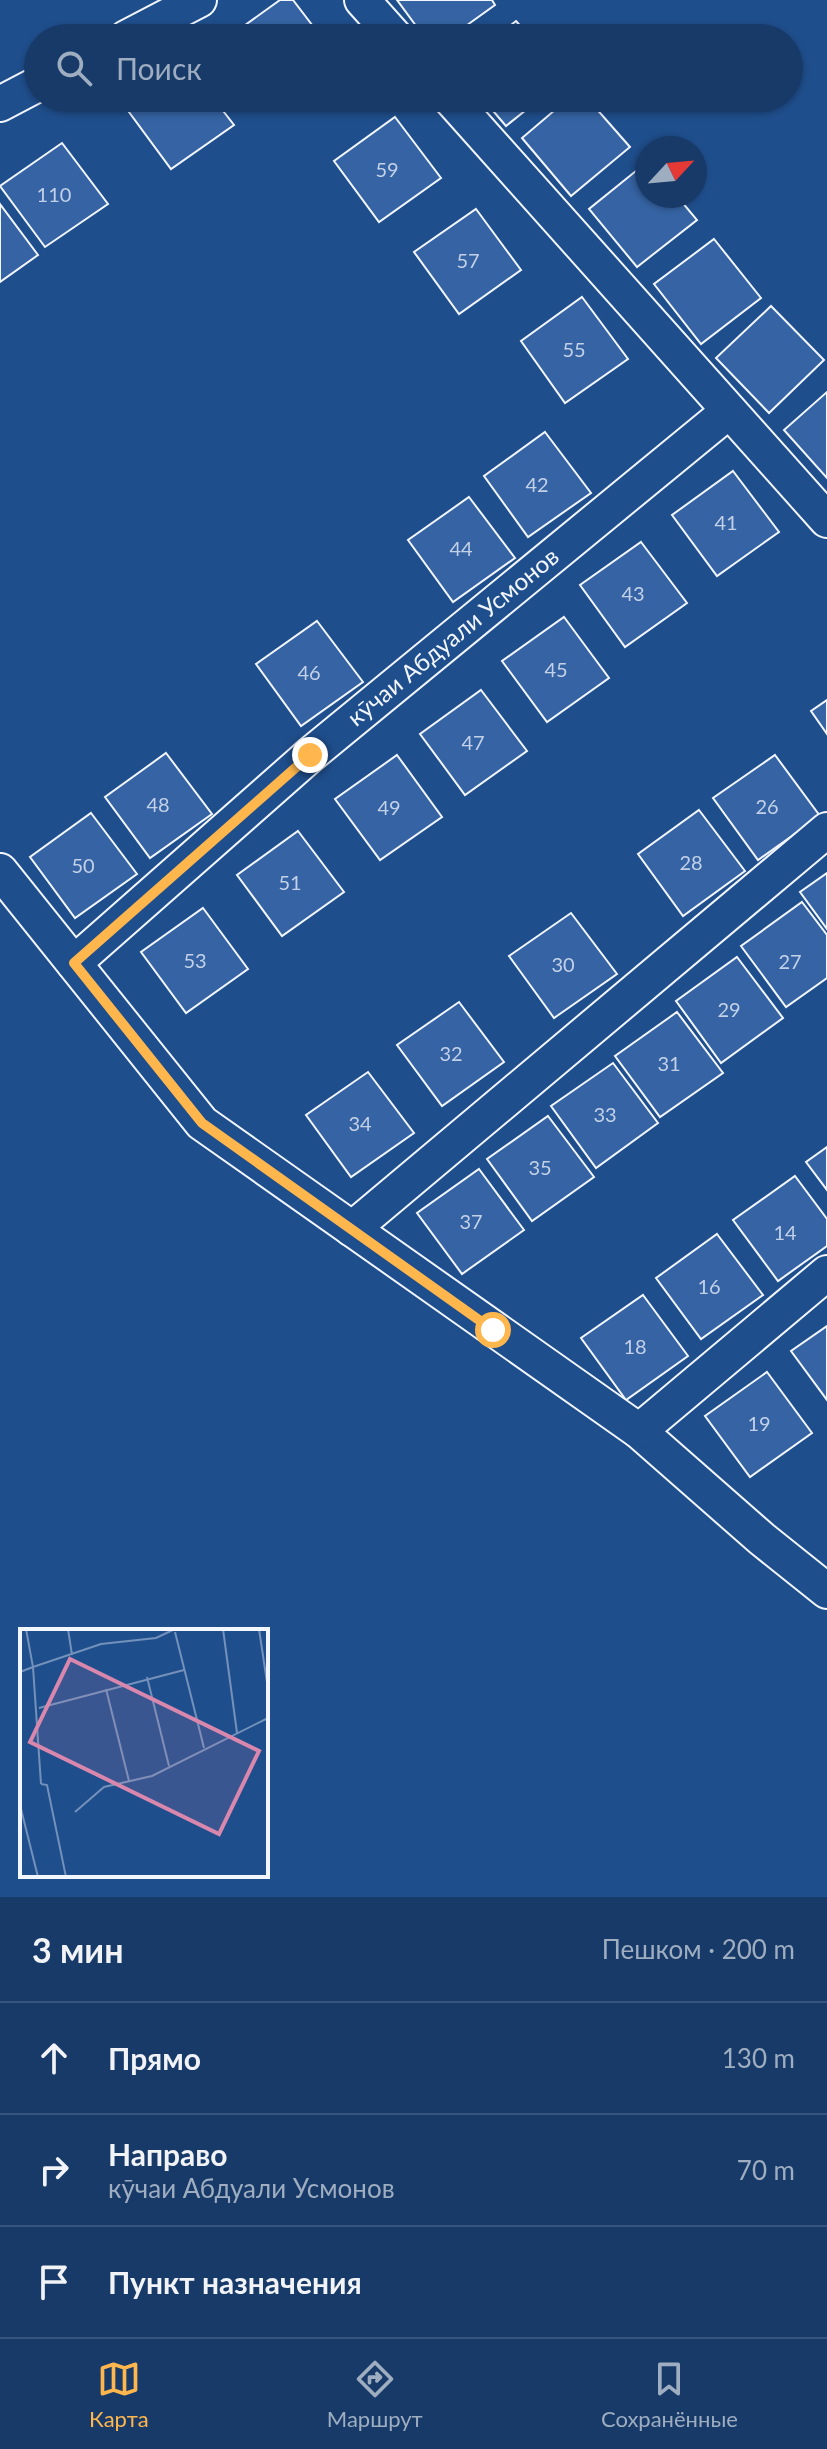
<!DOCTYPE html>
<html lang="ru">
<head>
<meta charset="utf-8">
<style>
	body { margin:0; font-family:Lato,sans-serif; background:#20416f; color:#f1f3f6 }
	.compass { position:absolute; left:635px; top:136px; width:72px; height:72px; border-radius:50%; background:#173a69; box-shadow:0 2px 6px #0004; rotate:64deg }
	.stop { position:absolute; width:24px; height:24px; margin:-18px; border:6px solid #ffb74d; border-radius:50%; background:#fff }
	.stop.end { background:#ffb74d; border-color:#fff; box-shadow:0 2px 8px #0008 }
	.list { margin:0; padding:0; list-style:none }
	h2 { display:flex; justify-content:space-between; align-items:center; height:104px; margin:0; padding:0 32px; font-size:34px }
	h2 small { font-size:26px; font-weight:400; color:#9eadc0 }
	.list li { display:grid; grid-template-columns:52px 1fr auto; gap:24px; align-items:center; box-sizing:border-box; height:112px; padding:0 32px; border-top:2px solid #36547d }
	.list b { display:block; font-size:30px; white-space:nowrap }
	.list p { margin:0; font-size:26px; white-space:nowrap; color:#9eadc0 }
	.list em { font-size:26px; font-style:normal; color:#9eadc0 }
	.icon { flex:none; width:44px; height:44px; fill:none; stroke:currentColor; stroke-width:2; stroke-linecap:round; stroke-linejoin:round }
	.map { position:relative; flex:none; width:827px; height:1897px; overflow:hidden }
	.search { position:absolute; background:#173a69; box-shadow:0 2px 6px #0004; left:24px; right:24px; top:24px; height:88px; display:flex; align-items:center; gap:20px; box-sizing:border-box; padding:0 28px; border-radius:44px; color:#9eadc0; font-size:30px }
	.sheet { height:440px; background:#173a69 }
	nav { display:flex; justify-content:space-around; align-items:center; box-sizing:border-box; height:112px; border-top:2px solid #36547d; background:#173a69; font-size:22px; color:#9eadc0 }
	nav a { display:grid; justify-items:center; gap:4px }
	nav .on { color:#ffb74d }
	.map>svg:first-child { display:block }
	.building { fill:#3563a3; stroke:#f2f6ff; stroke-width:2 }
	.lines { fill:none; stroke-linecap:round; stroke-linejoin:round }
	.minor-casing { stroke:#f2f6ff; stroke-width:38 }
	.minor { stroke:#1f4e8c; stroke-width:34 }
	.route { stroke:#ffb74d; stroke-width:10 }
	.labels { text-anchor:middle; stroke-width:6; stroke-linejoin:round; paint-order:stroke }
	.number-label { font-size:20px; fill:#c3d1e8 }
	.street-label { font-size:24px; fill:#f2f6ff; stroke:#1f4e8c }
	.inset-road { fill:none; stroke:#7391ba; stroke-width:2 }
	.view { fill:#da87ad; fill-opacity:0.15; stroke:#da87ad; stroke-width:4 }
	.inset-edge { fill:none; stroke:#f2f6ff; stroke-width:4 }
</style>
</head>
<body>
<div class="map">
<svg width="827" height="1897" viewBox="0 0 827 1897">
	<rect width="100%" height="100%" fill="#1f4e8c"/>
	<g class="building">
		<path d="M280,0H293L322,38H227Z"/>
		<path d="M397,0H492L495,5L449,38H425Z"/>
		<path d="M516,21L531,38H494Z"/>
		<path d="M140,98H213L234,125L171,169L126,108Z"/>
		<path d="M482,98H541L506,126Z"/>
		<path d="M569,98H587L630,147L571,196L522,138Z"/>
		<path d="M395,117L441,178L379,222L334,161Z"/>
		<path d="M62,143L108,204L45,247L0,186Z"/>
		<path d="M647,162V196H677L697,220L637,267L589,209Z"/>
		<path d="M0,204L38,255L0,282Z"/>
		<path d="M476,209L521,270L459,314L414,252Z"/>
		<path d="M714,239L761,298L701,344L654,284Z"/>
		<path d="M582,297L628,359L565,403L521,341Z"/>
		<path d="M771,306L824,360L769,413L716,358Z"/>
		<path d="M827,392V478L784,430Z"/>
		<path d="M545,432L591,493L528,537L484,476Z"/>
		<path d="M733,471L779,532L717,576L672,515Z"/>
		<path d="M469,497L515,558L453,602L408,540Z"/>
		<path d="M641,542L687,603L625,647L580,585Z"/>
		<path d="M564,617L609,678L547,722L502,661Z"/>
		<path d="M317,621L363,682L301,726L256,664Z"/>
		<path d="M481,690L527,751L465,795L420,734Z"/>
		<path d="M827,700V734L811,711Z"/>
		<path d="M166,753L212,814L150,858L105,797Z"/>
		<path d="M397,755L442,817L380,860L335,799Z"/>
		<path d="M775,755L820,816L758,860L713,798Z"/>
		<path d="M699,810L745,871L683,916L638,854Z"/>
		<path d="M91,813L137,874L75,918L30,857Z"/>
		<path d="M298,831L344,892L282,936L237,875Z"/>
		<path d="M827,873V929L800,892Z"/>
		<path d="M802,902L827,935V978L786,1007L741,946Z"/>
		<path d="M203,908L248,969L186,1013L141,952Z"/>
		<path d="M571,913L617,974L554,1018L509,956Z"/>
		<path d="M737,957L783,1018L721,1063L676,1001Z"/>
		<path d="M459,1002L504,1062L442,1106L397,1045Z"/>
		<path d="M677,1012L723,1073L660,1117L615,1056Z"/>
		<path d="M613,1063L658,1123L596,1168L551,1106Z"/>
		<path d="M368,1072L414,1133L351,1177L306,1115Z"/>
		<path d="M548,1116L594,1177L532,1221L487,1159Z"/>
		<path d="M827,1147V1190L806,1162Z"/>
		<path d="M479,1169L524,1230L462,1274L417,1213Z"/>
		<path d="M795,1176L827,1219V1246L778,1281L733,1220Z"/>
		<path d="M717,1234L763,1295L701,1339L656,1278Z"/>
		<path d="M643,1295L688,1356L626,1400L581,1338Z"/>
		<path d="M827,1326V1400L791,1351Z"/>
		<path d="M767,1372L812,1433L750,1477L705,1416Z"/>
	</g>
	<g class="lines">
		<g class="minor-casing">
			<g id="minor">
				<path d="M362,0L396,38"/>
				<path d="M126,38L199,0"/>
				<path d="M450,98L827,520"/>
				<path d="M0,104L38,84"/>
				<path d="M0,871L202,1123L639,1431L762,1539L827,1591"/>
				<path id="s1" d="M74,963L310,755L729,411"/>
				<path d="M352,1229L827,830"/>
				<path d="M639,1431L827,1273"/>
			</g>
		</g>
		<use href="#minor" class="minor"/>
	</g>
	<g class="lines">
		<path class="route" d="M310,755L74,963L202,1123L493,1330"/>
	</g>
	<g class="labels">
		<g class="number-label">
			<text x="387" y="177">59</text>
			<text x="54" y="202">110</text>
			<text x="468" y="268">57</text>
			<text x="574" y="357">55</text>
			<text x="537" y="492">42</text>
			<text x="726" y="530">41</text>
			<text x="461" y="556">44</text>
			<text x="633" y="601">43</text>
			<text x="556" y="677">45</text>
			<text x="309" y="680">46</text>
			<text x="473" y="750">47</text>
			<text x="158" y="812">48</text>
			<text x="767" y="814">26</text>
			<text x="389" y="815">49</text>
			<text x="691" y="870">28</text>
			<text x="83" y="873">50</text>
			<text x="290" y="890">51</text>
			<text x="195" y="968">53</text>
			<text x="790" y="969">27</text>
			<text x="563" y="972">30</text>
			<text x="729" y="1017">29</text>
			<text x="451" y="1061">32</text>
			<text x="669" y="1071">31</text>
			<text x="605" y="1122">33</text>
			<text x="360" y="1131">34</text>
			<text x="540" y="1175">35</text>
			<text x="471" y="1229">37</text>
			<text x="785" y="1240">14</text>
			<text x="709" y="1294">16</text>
			<text x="635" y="1354">18</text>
			<text x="759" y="1431">19</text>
		</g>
		<g class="street-label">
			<text dy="8" stroke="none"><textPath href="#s1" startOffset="500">кӯчаи Абдуали Усмонов</textPath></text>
		</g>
	</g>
	<g transform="translate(20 1629)">
		<rect width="248" height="248" fill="#1f4e8c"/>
		<path class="inset-road" d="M48,0L52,26M203,0L217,104M239,0L248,60M155,3L184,119M0,43L13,38L6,0M127,48L149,137M86,60L109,152M19,79L164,41M21,155L13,38L81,15L136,9L155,0M21,155L27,156L46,248M0,176L18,248M55,183L84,158L132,147L248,89"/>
		<path class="view" d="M50,30L239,122L199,205L10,113Z"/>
		<rect width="248" height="248" class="inset-edge"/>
	</g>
</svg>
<svg class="compass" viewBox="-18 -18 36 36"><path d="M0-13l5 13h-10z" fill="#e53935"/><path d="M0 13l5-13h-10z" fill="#9eadc0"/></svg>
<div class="stop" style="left:493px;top:1330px"></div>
<div class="stop end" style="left:310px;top:755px"></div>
<div class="search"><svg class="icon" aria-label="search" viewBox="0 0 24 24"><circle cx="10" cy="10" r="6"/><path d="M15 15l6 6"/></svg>Поиск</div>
</div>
<section class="sheet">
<h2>3 мин<small>Пешком · 200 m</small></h2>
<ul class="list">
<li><svg class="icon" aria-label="ahead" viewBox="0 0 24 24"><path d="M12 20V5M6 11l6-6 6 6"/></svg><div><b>Прямо</b></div><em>130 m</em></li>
<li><svg class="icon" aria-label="right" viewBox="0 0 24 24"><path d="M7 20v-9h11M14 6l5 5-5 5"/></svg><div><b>Направо</b><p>кӯчаи Абдуали Усмонов</p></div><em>70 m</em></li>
<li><svg class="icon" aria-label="arrive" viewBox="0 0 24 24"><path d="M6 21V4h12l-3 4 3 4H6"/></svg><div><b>Пункт назначения</b></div></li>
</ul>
</section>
<nav>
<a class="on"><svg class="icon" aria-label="map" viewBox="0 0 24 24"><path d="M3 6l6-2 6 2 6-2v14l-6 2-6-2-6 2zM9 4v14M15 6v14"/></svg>Карта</a>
<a><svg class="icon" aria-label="directions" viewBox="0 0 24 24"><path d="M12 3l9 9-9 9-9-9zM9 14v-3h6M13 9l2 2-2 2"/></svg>Маршрут</a>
<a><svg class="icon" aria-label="saved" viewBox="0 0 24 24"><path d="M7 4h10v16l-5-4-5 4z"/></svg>Сохранённые</a>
</nav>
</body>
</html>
